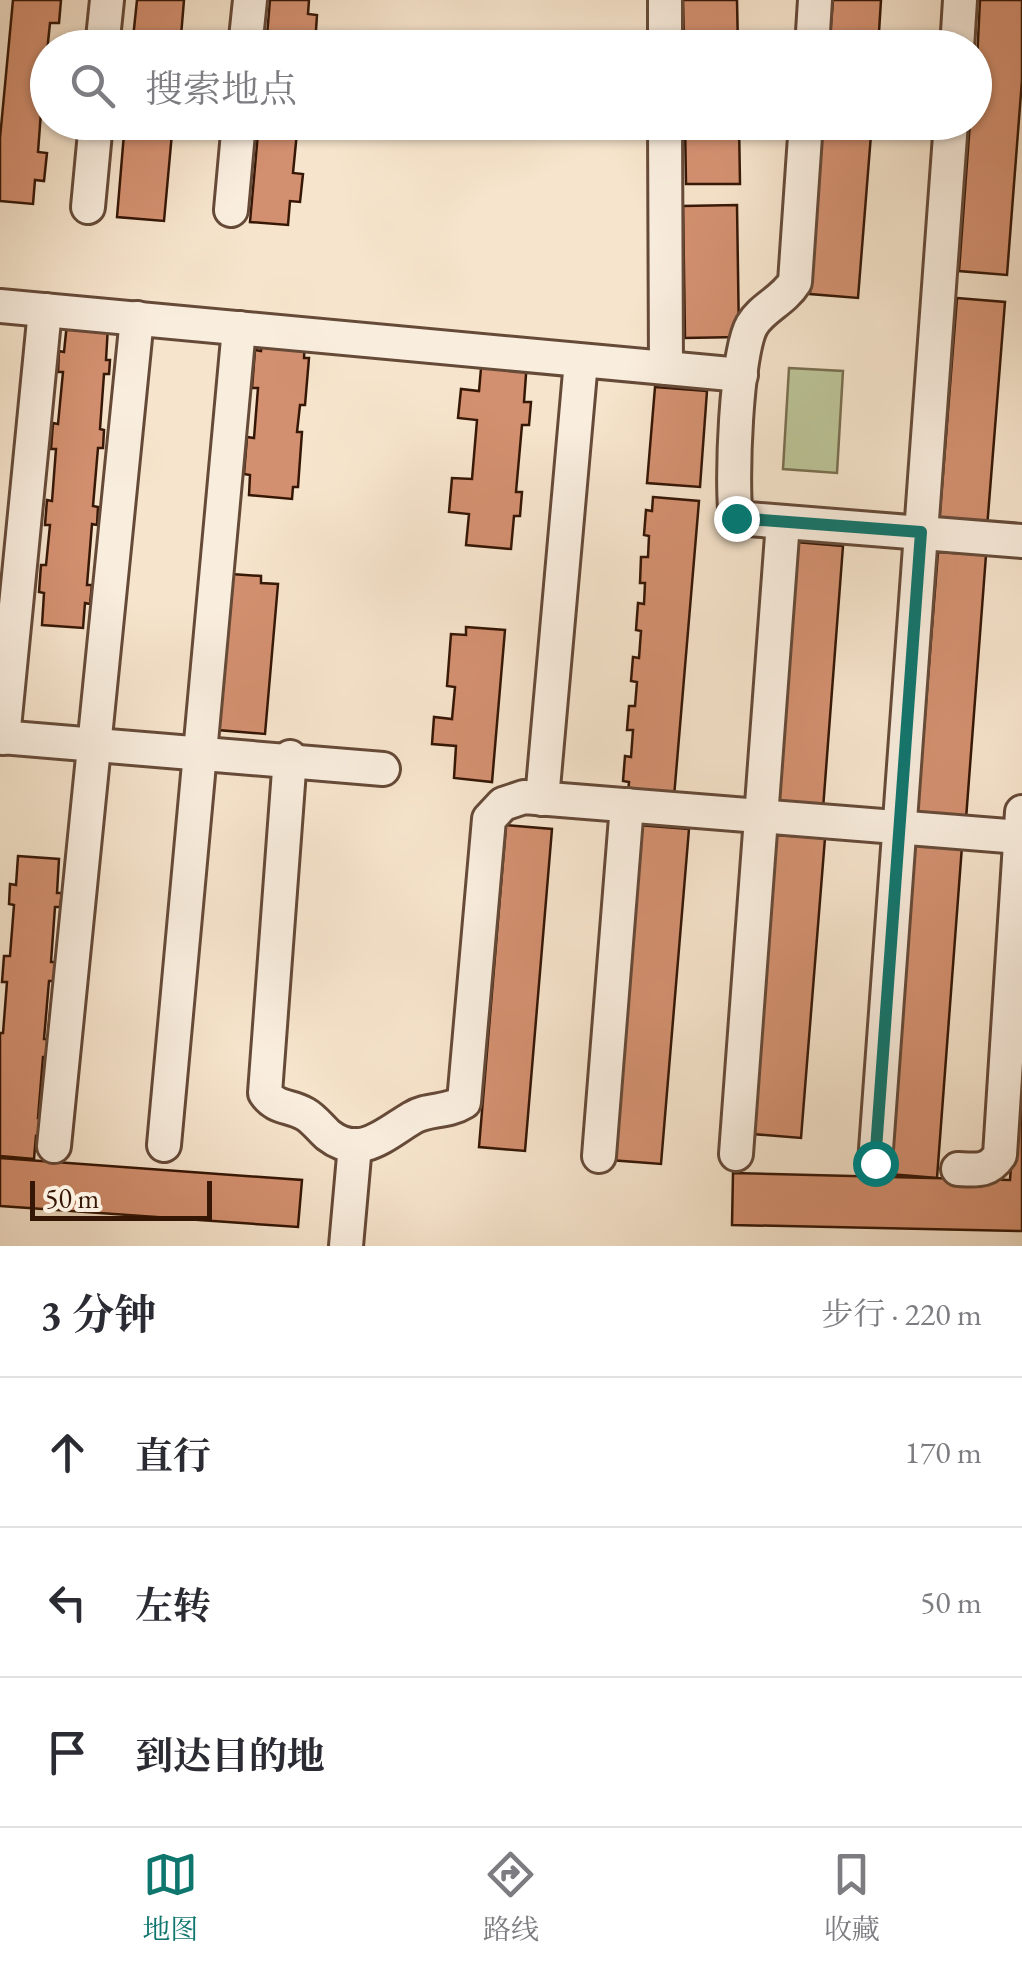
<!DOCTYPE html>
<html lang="zh">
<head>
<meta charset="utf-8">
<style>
	body { margin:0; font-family:"EB Garamond","Noto Serif SC",serif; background:#f7f7f7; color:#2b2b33 }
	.scale { position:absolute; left:30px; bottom:25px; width:182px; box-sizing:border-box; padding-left:10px; border:5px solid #361706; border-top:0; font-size:28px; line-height:35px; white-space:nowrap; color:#361706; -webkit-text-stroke:8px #f9edde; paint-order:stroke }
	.stop { position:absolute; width:30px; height:30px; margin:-22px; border:8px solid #0f766e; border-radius:50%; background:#fff }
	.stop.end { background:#0f766e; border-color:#fff; box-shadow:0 2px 10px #0008 }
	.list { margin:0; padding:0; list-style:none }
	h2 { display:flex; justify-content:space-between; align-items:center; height:130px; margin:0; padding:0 40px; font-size:42px }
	h2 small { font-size:32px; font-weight:400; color:#7c7c81 }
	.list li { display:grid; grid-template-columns:65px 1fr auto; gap:30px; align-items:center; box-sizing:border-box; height:150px; padding:0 40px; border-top:2px solid #e1e1e2 }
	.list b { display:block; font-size:38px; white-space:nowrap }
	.list em { font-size:32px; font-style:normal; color:#7c7c81 }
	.icon { flex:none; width:55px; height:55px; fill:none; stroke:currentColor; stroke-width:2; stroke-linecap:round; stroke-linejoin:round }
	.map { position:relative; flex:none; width:1022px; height:1246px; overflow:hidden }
	.search { position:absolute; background:#fff; box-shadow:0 2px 8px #0004; left:30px; right:30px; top:30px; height:110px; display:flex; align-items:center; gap:25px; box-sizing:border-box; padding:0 35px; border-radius:55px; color:#7c7c81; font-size:38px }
	.sheet { height:580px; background:#fff }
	nav { display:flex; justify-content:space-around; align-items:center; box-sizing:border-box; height:140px; border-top:2px solid #e1e1e2; background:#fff; font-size:28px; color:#7c7c81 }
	nav a { display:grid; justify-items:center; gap:5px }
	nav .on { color:#0f766e }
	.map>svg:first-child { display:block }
	.green { fill:#bbc498; stroke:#786e4f; stroke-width:2.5 }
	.building { fill:#d39070; stroke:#361706; stroke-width:2.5 }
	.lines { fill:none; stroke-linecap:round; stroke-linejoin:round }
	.minor-casing { stroke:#664a38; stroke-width:38 }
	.minor { stroke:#f9edde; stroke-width:32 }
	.route { stroke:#0f766e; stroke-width:12 }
</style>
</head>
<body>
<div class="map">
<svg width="1022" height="1246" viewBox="0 0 1022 1246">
	<rect width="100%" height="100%" fill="#f6e4cc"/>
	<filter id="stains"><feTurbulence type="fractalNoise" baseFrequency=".002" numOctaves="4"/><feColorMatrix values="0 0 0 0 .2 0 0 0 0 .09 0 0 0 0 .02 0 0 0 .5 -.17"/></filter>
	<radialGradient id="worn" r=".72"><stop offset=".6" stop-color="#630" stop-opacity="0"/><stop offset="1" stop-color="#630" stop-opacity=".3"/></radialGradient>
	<path class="green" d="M789,368L843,371L837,473L783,469Z"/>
	<g class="building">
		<path d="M13,0H61L59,23H50L45,71L48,100L42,99L38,152L47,153L44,181L35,180L33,204L0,201V138Z"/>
		<path d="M137,0H184L180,48H132Z"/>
		<path d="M270,0H309L308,14L317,15L315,45L266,48Z"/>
		<path d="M683,0H737L738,48H684Z"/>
		<path d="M833,0H881L878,48H829Z"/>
		<path d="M980,0H1022V80L1007,275L959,271L970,122H974Z"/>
		<path d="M125,122H173L164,221L117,217Z"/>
		<path d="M259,122H298L293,173L303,174L300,202L290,201L288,225L250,222Z"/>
		<path d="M685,122H739L740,184H686Z"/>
		<path d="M823,122H872L858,298L810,294Z"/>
		<path d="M737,205L739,337L685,338L683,206Z"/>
		<path d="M957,298L1005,302L987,528L939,524Z"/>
		<path d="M67,323L108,326L106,360H110L109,374H104L100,429L104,430L103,448H98L93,506L98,507L97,525L92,524L87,585H92L90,604L85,603L83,628L42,625L44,593L39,592L41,565H46L50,525H45L47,500L52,501L56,449H51L53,423L58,424L63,372H58L59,351L64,352Z"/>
		<path d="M262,337L305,341L304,358H309L305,405H300L297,432H302L298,487H293L292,499L249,495L250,475L244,474L247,437L254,438L258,388H252L255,350L261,351Z"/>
		<path d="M482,357L527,361L524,402H531L529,425H522L516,492H522L520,516H514L511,549L466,545L469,514L449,512L452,478L472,479L477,420L458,418L461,389L479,391Z"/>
		<path d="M655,387L707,391L700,487L647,483Z"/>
		<path d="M653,497L699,501L674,797L628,793L629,782L623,781L625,756L631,757L633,730H627L629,706H635L637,682L631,681L633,657L639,658L641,631L636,630L638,603L644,604L645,583H640L641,557H648L649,536L644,535L646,510L652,511Z"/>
		<path d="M795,542L843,546L823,809L775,805Z"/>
		<path d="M938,552L986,555L966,819L917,815Z"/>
		<path d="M231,574L261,576V583L278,584L265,734L218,730Z"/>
		<path d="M466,627L505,630L492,782L454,778L456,746L432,744L434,717L452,719L455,687L447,686L451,634L466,635Z"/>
		<path d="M506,825L552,829L525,1151L479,1147Z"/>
		<path d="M638,825L689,829L661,1164L610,1160Z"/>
		<path d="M776,835L825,838L801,1138L753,1134Z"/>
		<path d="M914,842L962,846L937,1178L889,1174Z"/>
		<path d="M18,856L59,859L57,893H62L60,907H55L51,962H56L54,981H49L44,1039H49L48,1057H43L38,1118H43L41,1137L36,1136L34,1159L0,1156V1033H3L7,982H2L4,956H10L14,905L9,904L10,884L16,885Z"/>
		<path d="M1022,1021V1231L732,1225L733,1173L1010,1180Z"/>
		<path d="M0,1158L302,1180L298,1227L0,1206Z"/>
	</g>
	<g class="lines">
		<g class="minor-casing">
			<g id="minor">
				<path d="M665,0V48"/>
				<path d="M102,48L107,0"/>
				<path d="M245,48L250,0"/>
				<path d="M812,48L815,0"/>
				<path d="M957,48L960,0"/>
				<path d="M665,122L666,368"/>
				<path d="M806,122L795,282C783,301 762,308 752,325C736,352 731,484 736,518L1022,541"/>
				<path d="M88,207L96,122"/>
				<path d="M231,210L239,122"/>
				<path d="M0,306L741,375"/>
				<path d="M0,737L383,769"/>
				<path d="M3,738L45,310"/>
				<path d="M290,757L265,1093C276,1109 289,1105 305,1114C314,1119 320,1128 328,1135C360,1160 385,1134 412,1118C428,1108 446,1113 464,1102L489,819L503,804L524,797L1020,837"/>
				<path d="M542,799L581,361"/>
				<path d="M164,1145L239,328"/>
				<path d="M54,1146L137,318"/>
				<path d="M736,1154L783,522"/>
				<path d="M599,1156L627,805"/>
				<path d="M875,1163L951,122"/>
				<path d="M958,1169C978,1170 988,1172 1000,1155L1022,812"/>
				<path d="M346,1246L355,1145"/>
			</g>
		</g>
		<use href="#minor" class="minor"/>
	</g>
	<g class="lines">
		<path class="route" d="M736,518L921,532L875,1163"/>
	</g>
	<rect width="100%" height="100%" filter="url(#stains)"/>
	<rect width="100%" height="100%" fill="url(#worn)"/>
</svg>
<div class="scale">50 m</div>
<div class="stop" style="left:875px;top:1163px"></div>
<div class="stop end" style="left:736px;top:518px"></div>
<div class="search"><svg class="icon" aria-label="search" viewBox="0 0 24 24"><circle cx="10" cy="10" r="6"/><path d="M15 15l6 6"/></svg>搜索地点</div>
</div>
<section class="sheet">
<h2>3 分钟<small>步行 · 220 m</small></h2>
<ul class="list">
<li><svg class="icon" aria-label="ahead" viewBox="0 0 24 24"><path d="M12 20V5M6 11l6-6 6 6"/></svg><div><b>直行</b></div><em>170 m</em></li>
<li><svg class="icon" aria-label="left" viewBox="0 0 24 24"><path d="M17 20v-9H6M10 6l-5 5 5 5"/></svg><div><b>左转</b></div><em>50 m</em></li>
<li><svg class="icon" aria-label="arrive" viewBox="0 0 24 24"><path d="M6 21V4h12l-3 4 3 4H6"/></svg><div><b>到达目的地</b></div></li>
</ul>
</section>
<nav>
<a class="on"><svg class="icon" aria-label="map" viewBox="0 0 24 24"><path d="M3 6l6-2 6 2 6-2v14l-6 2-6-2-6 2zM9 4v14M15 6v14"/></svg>地图</a>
<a><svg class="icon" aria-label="directions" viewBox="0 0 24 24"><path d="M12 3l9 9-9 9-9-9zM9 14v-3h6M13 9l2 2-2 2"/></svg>路线</a>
<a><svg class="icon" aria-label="saved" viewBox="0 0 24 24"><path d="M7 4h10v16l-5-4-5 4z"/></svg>收藏</a>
</nav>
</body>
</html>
